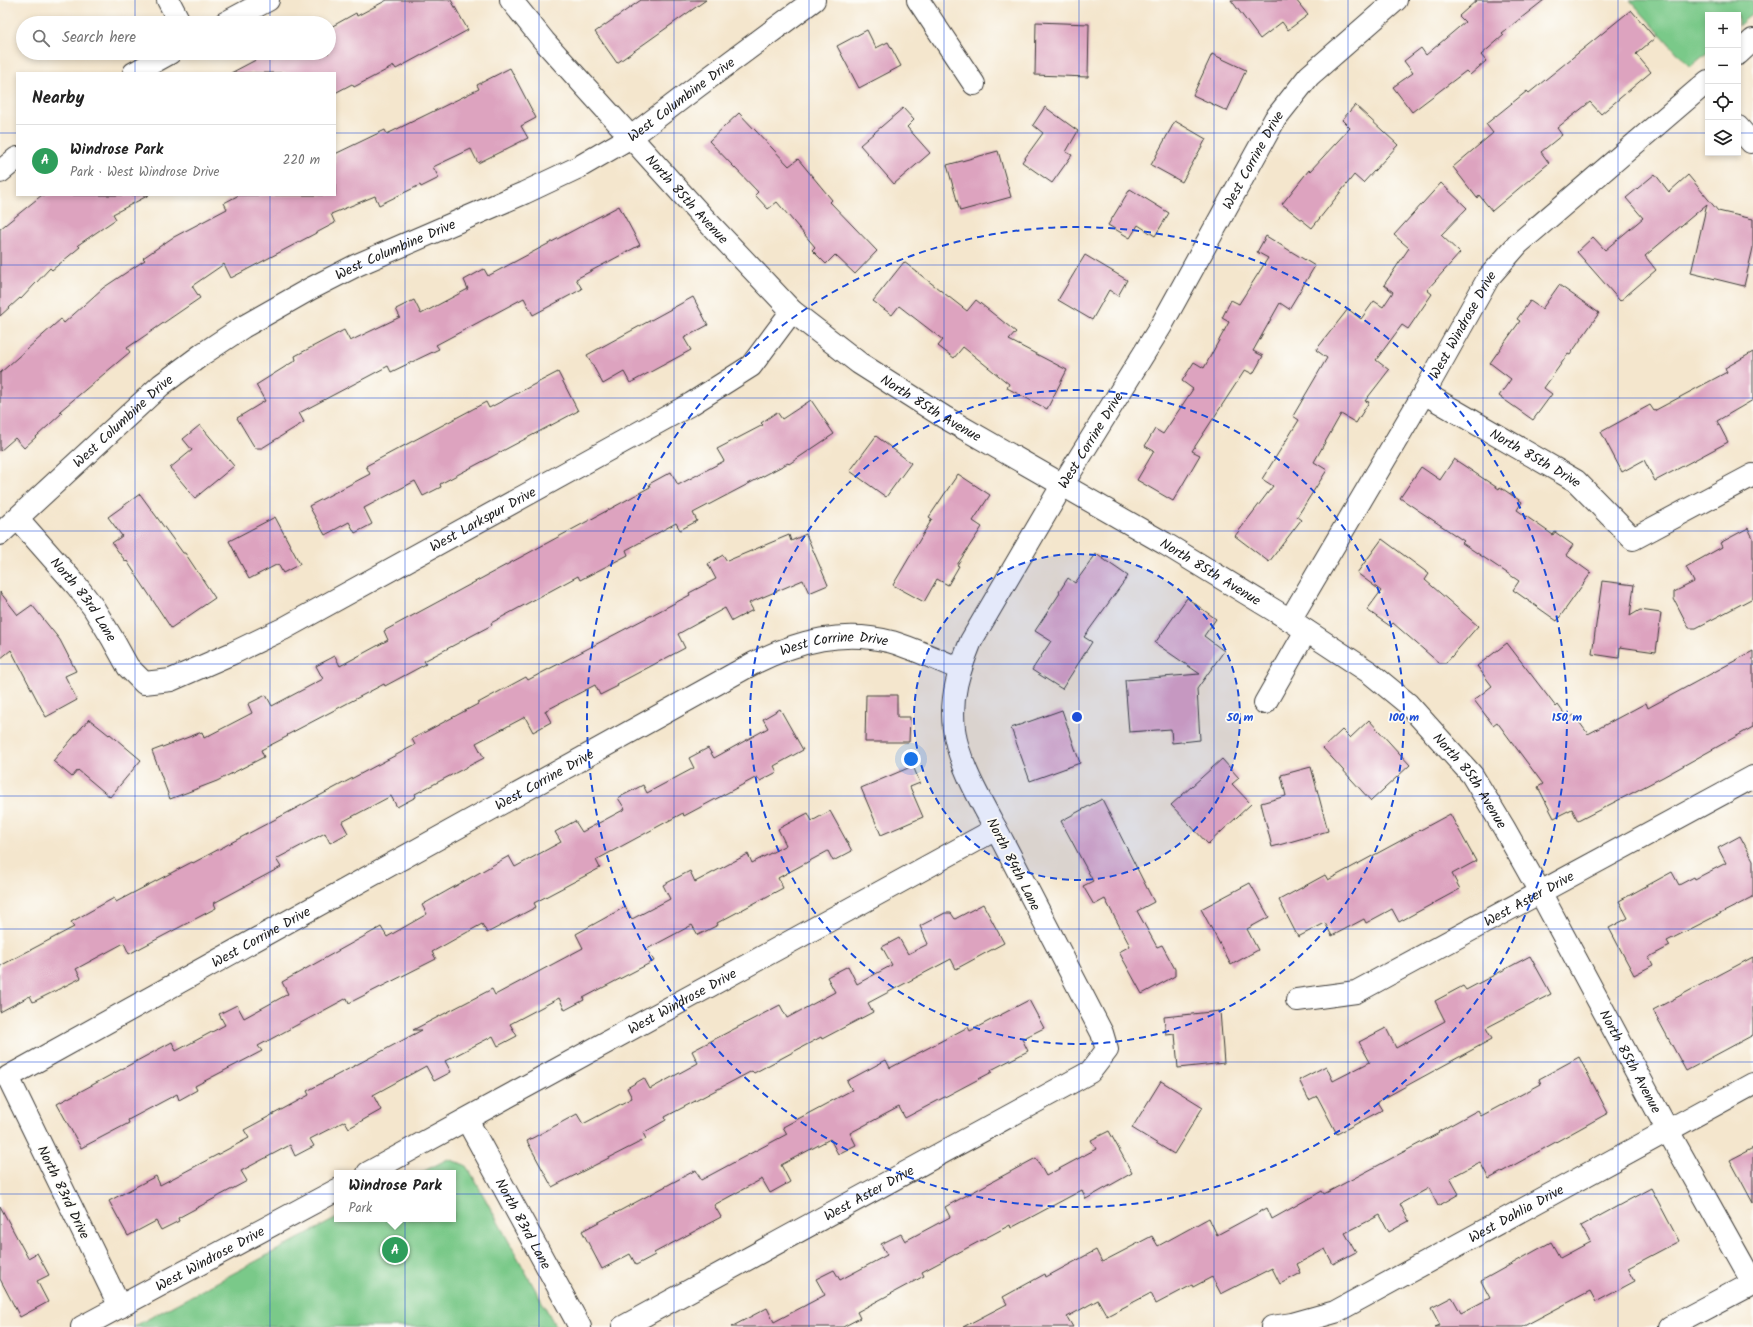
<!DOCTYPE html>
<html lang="en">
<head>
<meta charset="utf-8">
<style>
	body { margin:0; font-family:Kalam,sans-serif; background:#f2f2f2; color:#222 }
	.controls { position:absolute; right:12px; top:12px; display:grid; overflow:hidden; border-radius:0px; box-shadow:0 2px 6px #0003 }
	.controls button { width:36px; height:36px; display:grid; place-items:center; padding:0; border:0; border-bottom:1px solid #e0e0e0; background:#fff; color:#222; font:20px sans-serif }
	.you { position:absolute; left:911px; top:759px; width:14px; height:14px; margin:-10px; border:3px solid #fff; border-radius:50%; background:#1a73e8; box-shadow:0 0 0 6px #1a73e833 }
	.badge { display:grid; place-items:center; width:26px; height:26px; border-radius:50%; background:#d1495b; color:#fff; font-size:13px; font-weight:700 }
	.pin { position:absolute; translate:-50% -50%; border:2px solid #fff; box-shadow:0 1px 4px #0006 }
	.popup { position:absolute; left:334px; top:1170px; width:122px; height:52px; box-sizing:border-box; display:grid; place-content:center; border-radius:0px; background:#fff; filter:drop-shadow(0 1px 3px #0005); font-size:13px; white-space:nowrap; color:#767676 }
	.popup b { font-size:15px; color:#222 }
	.popup::after { content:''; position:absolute; left:50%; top:100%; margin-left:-8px; border:8px solid transparent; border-top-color:#fff }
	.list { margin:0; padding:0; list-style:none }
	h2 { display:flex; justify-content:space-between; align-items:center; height:52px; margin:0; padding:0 16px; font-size:17px }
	h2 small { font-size:13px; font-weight:400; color:#767676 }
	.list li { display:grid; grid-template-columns:26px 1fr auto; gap:12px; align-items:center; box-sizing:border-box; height:72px; padding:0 16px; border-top:1px solid #e0e0e0 }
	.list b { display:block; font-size:15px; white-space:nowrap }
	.list p { margin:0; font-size:13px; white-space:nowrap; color:#767676 }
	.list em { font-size:13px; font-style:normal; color:#767676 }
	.icon { flex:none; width:22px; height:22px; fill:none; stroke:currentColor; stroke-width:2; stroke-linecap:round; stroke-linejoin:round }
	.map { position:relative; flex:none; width:1753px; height:1327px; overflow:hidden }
	.search { position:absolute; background:#fff; box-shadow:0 2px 6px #0003; left:16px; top:16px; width:320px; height:44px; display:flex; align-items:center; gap:10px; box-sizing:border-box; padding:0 14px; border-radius:22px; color:#767676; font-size:15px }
	.panel { position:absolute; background:#fff; box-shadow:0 2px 6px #0003; left:16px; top:72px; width:320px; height:124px; border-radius:0px }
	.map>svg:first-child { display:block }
	.green { fill:#7ac989; stroke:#4b7252 }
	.building { fill:#dda3bf }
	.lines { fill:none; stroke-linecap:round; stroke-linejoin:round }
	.minor-casing { stroke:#3c3a37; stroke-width:24 }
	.minor { stroke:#fff; stroke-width:22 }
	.grid { fill:none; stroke:#1d4ed8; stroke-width:1; stroke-opacity:0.55 }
	.ring { fill:none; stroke:#1d4ed8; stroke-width:2; stroke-dasharray:7 5 }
	.labels { text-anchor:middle; stroke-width:3.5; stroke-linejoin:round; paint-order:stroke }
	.street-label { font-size:14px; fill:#1c1c1c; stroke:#fdfcf7 }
	.centre { fill:#1d4ed8; stroke:#fdfcf7; stroke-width:2 }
	.ring-label { font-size:12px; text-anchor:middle; font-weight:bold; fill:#1d4ed8; stroke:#fdfcf7; stroke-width:3.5; stroke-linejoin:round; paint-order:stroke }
</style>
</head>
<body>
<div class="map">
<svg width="1753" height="1327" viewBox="0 0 1753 1327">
	<rect width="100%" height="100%" fill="#fdfcf7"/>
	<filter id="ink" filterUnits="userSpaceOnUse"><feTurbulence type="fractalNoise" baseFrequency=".025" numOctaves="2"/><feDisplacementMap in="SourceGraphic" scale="8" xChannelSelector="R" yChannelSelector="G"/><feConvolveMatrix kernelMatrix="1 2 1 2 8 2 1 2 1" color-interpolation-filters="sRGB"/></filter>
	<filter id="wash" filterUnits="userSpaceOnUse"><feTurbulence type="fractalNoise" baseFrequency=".012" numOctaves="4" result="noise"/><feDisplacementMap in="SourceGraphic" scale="16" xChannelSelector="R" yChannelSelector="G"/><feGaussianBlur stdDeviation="0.9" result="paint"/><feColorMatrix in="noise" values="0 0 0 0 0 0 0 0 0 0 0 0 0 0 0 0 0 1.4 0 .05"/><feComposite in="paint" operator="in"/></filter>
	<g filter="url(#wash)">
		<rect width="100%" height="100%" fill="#f4e6cd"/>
		<g class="green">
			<path d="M1630,0H1753V13L1738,26V15H1708V52L1690,67Z"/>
			<path d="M448,1159L465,1165L471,1173L556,1327H133L337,1218V1219H453V1173H420Z"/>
		</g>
		<g id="blocks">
			<g class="building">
				<path d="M387,0H451L468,30L396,69L394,66L354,87L352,84L335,93V73H231L269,53H329V28L356,13L357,16Z"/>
				<path d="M641,0H706L617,63L595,32Z"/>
				<path d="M1231,0H1296L1308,15L1288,30L1282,22L1260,39Z"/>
				<path d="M1477,0H1544L1502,33L1504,35L1481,55L1486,61L1470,75L1466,71L1412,112L1393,87L1413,73L1404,61L1421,48L1426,55L1465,22L1459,16Z"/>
				<path d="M1631,10L1655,38L1636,54L1651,72L1601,114L1590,102L1557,128L1562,135L1541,152L1549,163L1492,211L1479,195L1477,198L1453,167L1493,133L1486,124L1527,91L1529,93Z"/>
				<path d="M1036,22L1089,24L1088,77L1035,75Z"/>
				<path d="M867,30L876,48L888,42L901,66L859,88L837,46Z"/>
				<path d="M1212,54L1246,70L1227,111L1193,95Z"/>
				<path d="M510,68L536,118L521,126L528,138L478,163L471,149L433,167L439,178L421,187L420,185L379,205L375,196L331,214L335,223L231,278L224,264L192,286L200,298L127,348L130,352L60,411L62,413L24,448L15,438L0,451V373L61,319L64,323L103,288L145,260L143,258L172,238L227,209L224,203L239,195H335V154L385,130L387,134L479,89L477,85Z"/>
				<path d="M1355,105L1398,145L1363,183L1354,175L1312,228L1282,204L1309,170L1310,171L1350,128L1342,120Z"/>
				<path d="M1045,107L1078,131L1066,152L1072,155L1052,183L1022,162L1043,133L1033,125Z"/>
				<path d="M903,108L914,120L907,127L930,153L894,184L860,145Z"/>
				<path d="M739,113L789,166L798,159L832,200L830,202L877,251L855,274L835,255L826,264L812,250L815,247L777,202L768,209L755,195L758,192L709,141Z"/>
				<path d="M1175,121L1206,139L1182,182L1151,165Z"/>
				<path d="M998,151L1011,197L960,211L947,165Z"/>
				<path d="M1655,174L1669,192L1688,175L1718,211L1753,219V248L1744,286L1691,273L1707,204L1645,256L1656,270L1620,301L1577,252L1593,237L1605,250L1643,218L1626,198Z"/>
				<path d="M1441,183L1467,208L1441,235L1460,253L1427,290L1432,294L1408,329L1402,325L1376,360L1389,370L1365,401L1369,402L1356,423L1341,414L1314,462L1327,470L1297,517L1301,520L1269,562L1235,536L1273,486L1262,479L1299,420L1293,416L1327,358L1316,350L1348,309L1361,319L1374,301L1383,307L1393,292L1384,285L1409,248L1394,235Z"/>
				<path d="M1130,189L1169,213L1155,236L1138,225L1130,238L1108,225Z"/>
				<path d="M42,195H149L113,214L116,219L78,245L80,247L52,270L50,268L21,299L20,298L0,316V229Z"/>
				<path d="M619,206L640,245L576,279L582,289L533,315L524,298L436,345L439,349L391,372L388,366L299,413L304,422L262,448H255L237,418L265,401L256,385L296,360L295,356L344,330L350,341L400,317L396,309L414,300L421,314L468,289L464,280L484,269L488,276Z"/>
				<path d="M1266,236L1315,266L1289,309L1280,303L1253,351L1263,356L1253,374L1245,370L1192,451L1200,455L1173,501L1137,480L1154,451L1145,446L1155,429L1163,434L1193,389L1182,381L1194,362L1204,368L1229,322L1222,318L1231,300L1239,304L1268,258L1257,252Z"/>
				<path d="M1085,255L1127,280L1118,296L1109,290L1092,320L1058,300Z"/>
				<path d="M904,262L967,311L976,300L1016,332L1009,340L1067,370L1047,409L1007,388L1009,384L963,347L954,358L938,346L943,340L899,306L892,315L873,301Z"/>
				<path d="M1559,285L1599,313L1570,355L1568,354L1544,388L1552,394L1533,420L1499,396L1511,379L1490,363L1520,321L1517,319L1530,301L1542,309Z"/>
				<path d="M693,297L708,325L684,338L691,350L630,383L624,372L603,384L587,355Z"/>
				<path d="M1753,352V400L1717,421L1728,442L1655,481L1644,460L1622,472L1601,432L1650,405L1654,411L1727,372L1725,368Z"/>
				<path d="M558,372L578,411L440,484L441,487L423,496L415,481L364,508L372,524L355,533L349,522L325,535L309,506L370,474L366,466L486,402L489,408Z"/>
				<path d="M811,400L834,434L789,464L788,463L693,513L697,521L680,530L676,523L626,550L628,555L580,580L578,576L491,623L492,625L424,661L426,664L385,686L384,684L287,735L288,736L261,750L264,757L217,781L170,799L152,751L202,732L204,738L252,713L248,704L266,695L272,706L323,679L316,666L335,656L340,666L388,640L384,631L623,502L650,487L649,484L671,472L678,485L724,461L717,449L763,425L761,423L777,412L782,419Z"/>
				<path d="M200,425L234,466L195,498L170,468L192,450L183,439Z"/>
				<path d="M876,436L911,463L886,497L850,471Z"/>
				<path d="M1454,459L1499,489L1500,487L1522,502L1517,510L1553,535L1555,532L1573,545L1566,555L1591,573L1557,621L1513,590L1519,581L1462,543L1464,541L1400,498L1421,467L1440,480Z"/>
				<path d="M958,474L990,495L973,521L982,527L957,565L959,566L948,585L937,579L924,602L893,585L932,519L929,517Z"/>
				<path d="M140,494L183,553H185L215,598L171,628L127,561L126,562L112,543L122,536L108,517Z"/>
				<path d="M275,517L300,564L283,573L278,564L249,579L229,541Z"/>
				<path d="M1748,528L1753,538V598L1696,628H1689L1674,599V592L1694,582L1686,567L1722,547L1720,543Z"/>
				<path d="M806,534L828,585L809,593L803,580L749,603L753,610L732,621L725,608L678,634L685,648L617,684L618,686L600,695L595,685L545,711L551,722L533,732L525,717L476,743L484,758L415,794L416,797L397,807L391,796L342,822L348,833L330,843L325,833L276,859L281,867L214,903L216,908L129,954L124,943L76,969L81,978L33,1002L30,996L0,1012V966L74,927L71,922L114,898L116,902L192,862L193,863L415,745L412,739L478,704V703L526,677L528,680L690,595L689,593L716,579L708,564L723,555L727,561L789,535L791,541Z"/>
				<path d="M1382,539L1429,574L1425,580L1478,626L1446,663H1439L1393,623L1390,626L1367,610L1381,591L1357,573Z"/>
				<path d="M1096,554L1128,576L1084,637L1092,642L1062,689L1032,670L1051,641L1035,631L1060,593L1059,592L1068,578L1075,583Z"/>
				<path d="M1602,581L1634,585L1630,616L1640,610L1661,613L1656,652L1620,647L1619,658L1592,654Z"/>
				<path d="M0,592L18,615L32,605L60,640L76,671L65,676L77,700L46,717L11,650L0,659Z"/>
				<path d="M1187,598L1216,619L1204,636L1224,651L1197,689L1200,740L1172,743L1171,729L1129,732L1125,680L1200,674L1155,643Z"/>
				<path d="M1507,643L1556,707L1558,705L1568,719L1574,715L1588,734L1646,703L1648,708L1753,651V727L1663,777L1578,821L1572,809L1554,818L1538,787L1543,784L1497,722L1493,725L1474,700L1492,686L1477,666Z"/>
				<path d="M866,695H897V717H910L909,742H865Z"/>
				<path d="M780,709L803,750L774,766L777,772L760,781L757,777L684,816L683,813L596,860L600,868L534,903L536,907L487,933L482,924L432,952L436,959L349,1003L347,998L258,1046L262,1051L195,1086L197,1090L179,1100L177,1094L128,1120L129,1123L81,1148L57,1104L172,1042L176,1051L225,1025L219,1014L237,1005L244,1018L288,994L282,982L381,927L387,937L427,914L422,905L509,856L515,867L561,842L555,832L575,821L582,832L625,809L618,798L643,785L647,793L694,768L689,758L708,748L714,758L768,728L763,719Z"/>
				<path d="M1062,710L1080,763L1030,781L1011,728Z"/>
				<path d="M89,719L109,735L110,734L141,760L110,797L78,770L72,777L53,761Z"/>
				<path d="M1369,720L1410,765L1371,801L1323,748L1342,730L1350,738Z"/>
				<path d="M1222,759L1239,778L1232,784L1251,804L1208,844L1171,805Z"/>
				<path d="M913,766L920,783L910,787L923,817L881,835L861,788Z"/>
				<path d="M1311,767L1328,831L1272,847L1261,803L1286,796L1281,775Z"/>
				<path d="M1102,799L1154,902L1137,911L1157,947L1162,945L1175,969V976L1142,994L1119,952L1130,946L1105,899L1094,905L1083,886L1093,881L1061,821Z"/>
				<path d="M830,811L852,851L833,861L828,851L778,878L783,888L717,923L718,925L698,935L692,925L647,949L654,961L583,998L584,1000L565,1010L559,998L510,1024L517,1036L498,1046L493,1036L445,1061L451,1072L434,1081L426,1066L373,1095L381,1110L349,1128L345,1121L310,1139L314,1146L295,1156L290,1145L241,1171L247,1181L178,1218L179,1221L161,1230L156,1221L128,1236L109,1201L156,1176L160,1185L249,1138L244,1130L309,1095L307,1091L422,1030H413L492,989L495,995L583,948L576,934L625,907L632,919L670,899L663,885L690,871L695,882L748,854L752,863L786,845L778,829L808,813L812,821Z"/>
				<path d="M1450,814L1476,861L1452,874L1460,889L1399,922L1392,909L1366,923L1364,919L1332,936L1325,923L1298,937L1279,900L1325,875L1328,880Z"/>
				<path d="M1740,836L1753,860V897L1667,941L1670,946L1649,957L1653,965L1634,975L1609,928L1628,918L1619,901L1672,872L1679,885L1694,877L1695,879L1726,863L1718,848Z"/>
				<path d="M1250,883L1269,917L1247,929L1258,950L1231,965L1201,909Z"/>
				<path d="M983,904L1004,943L956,969L951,959L868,1003L873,1012L822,1039L821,1037L754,1073L752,1071L665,1117L666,1120L643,1133L646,1139L552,1187L527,1141L577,1114L583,1124L632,1098L627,1088L644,1078L650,1089L698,1063L692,1051L780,1005L787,1018L835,992L827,977L848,966L857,984L892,965L882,947L899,938L908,954L928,944L920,926L945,913H951L955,919Z"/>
				<path d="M1530,956L1551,994L1486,1028L1492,1039L1377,1102L1382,1110L1337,1134L1317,1096L1309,1100L1299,1080L1326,1066L1333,1081L1370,1062L1359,1042L1386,1028L1396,1048L1425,1032L1445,1021L1435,1001L1463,986L1466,990Z"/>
				<path d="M1753,957V1035L1686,1071L1653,1010Z"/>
				<path d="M1029,1000L1044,1028L1022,1039L1028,1051L991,1070L992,1072L905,1118L899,1107L850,1133L856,1145L838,1154L830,1139L781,1165L790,1182L770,1193L762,1179L714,1205L721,1217L654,1253L655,1255L636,1265L630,1254L602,1269L582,1231L696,1170L701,1180L787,1134L783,1127L852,1090L847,1081L886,1060L890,1068L968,1027L970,1031Z"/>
				<path d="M1220,1011L1224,1063L1178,1068L1175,1034L1166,1035L1164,1017Z"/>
				<path d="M1579,1057L1608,1113L1489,1179L1480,1162L1450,1178L1459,1194L1438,1206L1429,1188L1400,1204L1409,1221L1389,1232L1380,1215L1345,1233L1356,1252L1333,1264L1325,1249L1297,1264L1301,1273L1280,1284L1272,1268L1221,1294L1212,1277L1193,1287L1192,1285L1156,1304L1151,1293L1107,1316L1098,1300L1067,1317L1073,1327H963L1007,1304L1003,1297L1045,1274L1046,1277L1096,1250L1102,1262L1152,1236L1158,1246L1209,1218L1217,1235L1267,1208L1272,1219L1322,1191L1324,1194L1379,1165L1439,1133L1438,1132L1478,1110L1481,1116L1541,1084L1539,1079Z"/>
				<path d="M1161,1081L1203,1107L1174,1154L1132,1128Z"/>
				<path d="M1109,1131L1132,1173L1086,1199L1082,1190L1011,1228L1010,1225L922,1272L924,1276L857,1312L860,1318L843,1327H731L767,1308L774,1322L825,1295L816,1279L834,1270L840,1280L887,1255L881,1244L901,1234L905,1241L950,1217L945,1207L1036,1158L1046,1176L1096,1149L1091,1140Z"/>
				<path d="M1753,1148V1203L1730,1160Z"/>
				<path d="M1651,1188L1679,1241L1628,1268L1635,1281L1596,1302L1590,1291L1522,1327H1435L1440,1325L1431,1308L1452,1297L1461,1313L1490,1298L1481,1281L1551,1242L1560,1258L1590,1242L1581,1226Z"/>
				<path d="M0,1206L28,1258L37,1253L49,1275L37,1281L48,1302L20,1317L0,1279Z"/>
			</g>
		</g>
	</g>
	<g filter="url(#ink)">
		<use href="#blocks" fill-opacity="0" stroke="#3c3a37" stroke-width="1"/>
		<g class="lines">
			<g class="minor-casing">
				<g id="minor">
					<path d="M168,0L180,23"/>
					<path id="s1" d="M511,0L544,41L702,216L792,311L859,363L944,417L1164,543L1290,620L1369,672L1408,704L1472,775L1504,828L1540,892L1668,1131L1753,1283"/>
					<path d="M918,0L974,84"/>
					<path d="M225,23L268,0"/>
					<path d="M1738,54L1753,40"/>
					<path d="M134,73L170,53"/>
					<path d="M1738,127L1751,142"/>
					<path d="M0,172L17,158"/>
					<path id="s2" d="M1424,393L1576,481L1633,539L1753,475"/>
					<path id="s3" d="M18,519L77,586L93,607L112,638L128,667L144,683L171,680L233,653L283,629L691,404L751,366L792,311"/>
					<path id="s4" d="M0,534L161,385L204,353L243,327L310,289L357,265L524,193L579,167L631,137L698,86L814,0"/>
					<path id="s5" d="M1290,620L1424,393L1489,277L1518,244L1708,81"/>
					<path d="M1265,703L1306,631"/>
					<path id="s6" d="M1297,1000L1356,992L1753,777"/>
					<path id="s7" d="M467,1120L580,1327"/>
					<path id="s8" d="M368,1173L996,829"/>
					<path id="s9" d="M120,1307L8,1077L754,663C798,641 844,629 892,642C915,649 938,660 960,669"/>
					<path id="s10" d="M82,1327L337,1190"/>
					<path id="s11" d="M623,1327L1090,1072L1107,1050L1102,1033C1069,969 1036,906 1003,842C986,810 958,765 954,729C950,696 959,671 971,641L1063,484L1161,326L1275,119L1309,76L1396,0"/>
					<path id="s12" d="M1272,1327L1292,1324L1335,1312L1753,1084"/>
					<path d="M1670,1327L1753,1283"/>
				</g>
			</g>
			<use href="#minor" class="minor"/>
		</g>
	</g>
	<path class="grid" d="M135,0V23M270,0V23M405,0V1327M539,0V1327M674,0V1327M809,0V1327M944,0V1327M1079,0V1327M1214,0V1327M1348,0V1327M1483,0V1327M1618,0V1327M135,53V73M270,53V73M0,133H17M335,133H1708M1738,133H1753M135,195V1327M270,195V1327M0,265H1753M0,398H1753M0,531H1753M0,664H1753M0,796H1753M0,929H1753M0,1062H1753M0,1194H1753"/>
	<circle cx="1077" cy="717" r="163" fill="#1d4ed8" fill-opacity=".12"/>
	<g class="ring">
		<circle cx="1077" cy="717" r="163"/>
		<circle cx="1077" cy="717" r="327"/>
		<circle cx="1077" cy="717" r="490"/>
	</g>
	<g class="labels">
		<g class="street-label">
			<text dy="5" stroke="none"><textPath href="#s4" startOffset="815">West Columbine Drive</textPath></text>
			<text dy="5" stroke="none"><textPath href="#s11" startOffset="1565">West Corrine Drive</textPath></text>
			<text dy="5" stroke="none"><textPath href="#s1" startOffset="266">North 85th Avenue</textPath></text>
			<text dy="5" stroke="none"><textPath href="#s4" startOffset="491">West Columbine Drive</textPath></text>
			<text dy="5" stroke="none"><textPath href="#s5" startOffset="342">West Windrose Drive</textPath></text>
			<text dy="5" stroke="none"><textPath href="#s1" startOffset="589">North 85th Avenue</textPath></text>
			<text dy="5" stroke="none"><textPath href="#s4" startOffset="167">West Columbine Drive</textPath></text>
			<text dy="5" stroke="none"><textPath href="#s11" startOffset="1241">West Corrine Drive</textPath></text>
			<text dy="5" stroke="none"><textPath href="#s2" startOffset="129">North 85th Drive</textPath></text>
			<text dy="5" stroke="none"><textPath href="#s3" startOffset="586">West Larkspur Drive</textPath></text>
			<text dy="5" stroke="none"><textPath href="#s1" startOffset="913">North 85th Avenue</textPath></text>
			<text dy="5" stroke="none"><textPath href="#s3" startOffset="104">North 83rd Lane</textPath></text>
			<text dy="5" stroke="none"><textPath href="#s9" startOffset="1193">West Corrine Drive</textPath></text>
			<text dy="5" stroke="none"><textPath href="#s9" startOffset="869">West Corrine Drive</textPath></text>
			<text dy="5" stroke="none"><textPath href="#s1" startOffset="1250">North 85th Avenue</textPath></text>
			<text transform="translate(1014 864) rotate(63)" y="5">North 84th Lane</text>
			<text dy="5" stroke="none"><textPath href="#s6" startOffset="256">West Aster Drive</textPath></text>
			<text dy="5" stroke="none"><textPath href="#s9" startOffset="545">West Corrine Drive</textPath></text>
			<text dy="5" stroke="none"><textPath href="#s8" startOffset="358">West Windrose Drive</textPath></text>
			<text dy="5" stroke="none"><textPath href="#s1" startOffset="1574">North 85th Avenue</textPath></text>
			<text transform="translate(64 1192) rotate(64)" y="5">North 83rd Drive</text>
			<text dy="5" stroke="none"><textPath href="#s11" startOffset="280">West Aster Drive</textPath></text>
			<text dy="5" stroke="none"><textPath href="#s12" startOffset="271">West Dahlia Drive</textPath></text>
			<text dy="5" stroke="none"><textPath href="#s7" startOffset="118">North 83rd Lane</textPath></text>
			<text dy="5" stroke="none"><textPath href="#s10" startOffset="145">West Windrose Drive</textPath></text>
		</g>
	</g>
	<circle cx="1077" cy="717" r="6" class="centre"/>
	<g class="ring-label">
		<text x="1240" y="721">50 m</text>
		<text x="1404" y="721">100 m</text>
		<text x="1567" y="721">150 m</text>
	</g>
</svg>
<div class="controls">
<button>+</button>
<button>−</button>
<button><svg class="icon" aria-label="locate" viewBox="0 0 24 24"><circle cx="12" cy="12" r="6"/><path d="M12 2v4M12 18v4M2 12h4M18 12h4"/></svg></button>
<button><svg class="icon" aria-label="layers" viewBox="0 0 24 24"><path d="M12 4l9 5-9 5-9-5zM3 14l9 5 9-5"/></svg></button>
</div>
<div class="you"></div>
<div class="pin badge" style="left:395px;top:1250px;background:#2e9e5b">A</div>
<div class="popup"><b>Windrose Park</b>Park</div>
<div class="search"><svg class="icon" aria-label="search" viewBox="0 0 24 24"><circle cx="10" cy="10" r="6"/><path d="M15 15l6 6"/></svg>Search here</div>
<section class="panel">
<h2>Nearby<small></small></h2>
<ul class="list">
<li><span class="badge" style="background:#2e9e5b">A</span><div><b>Windrose Park</b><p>Park · West Windrose Drive</p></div><em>220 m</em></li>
</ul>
</section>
</div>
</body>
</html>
